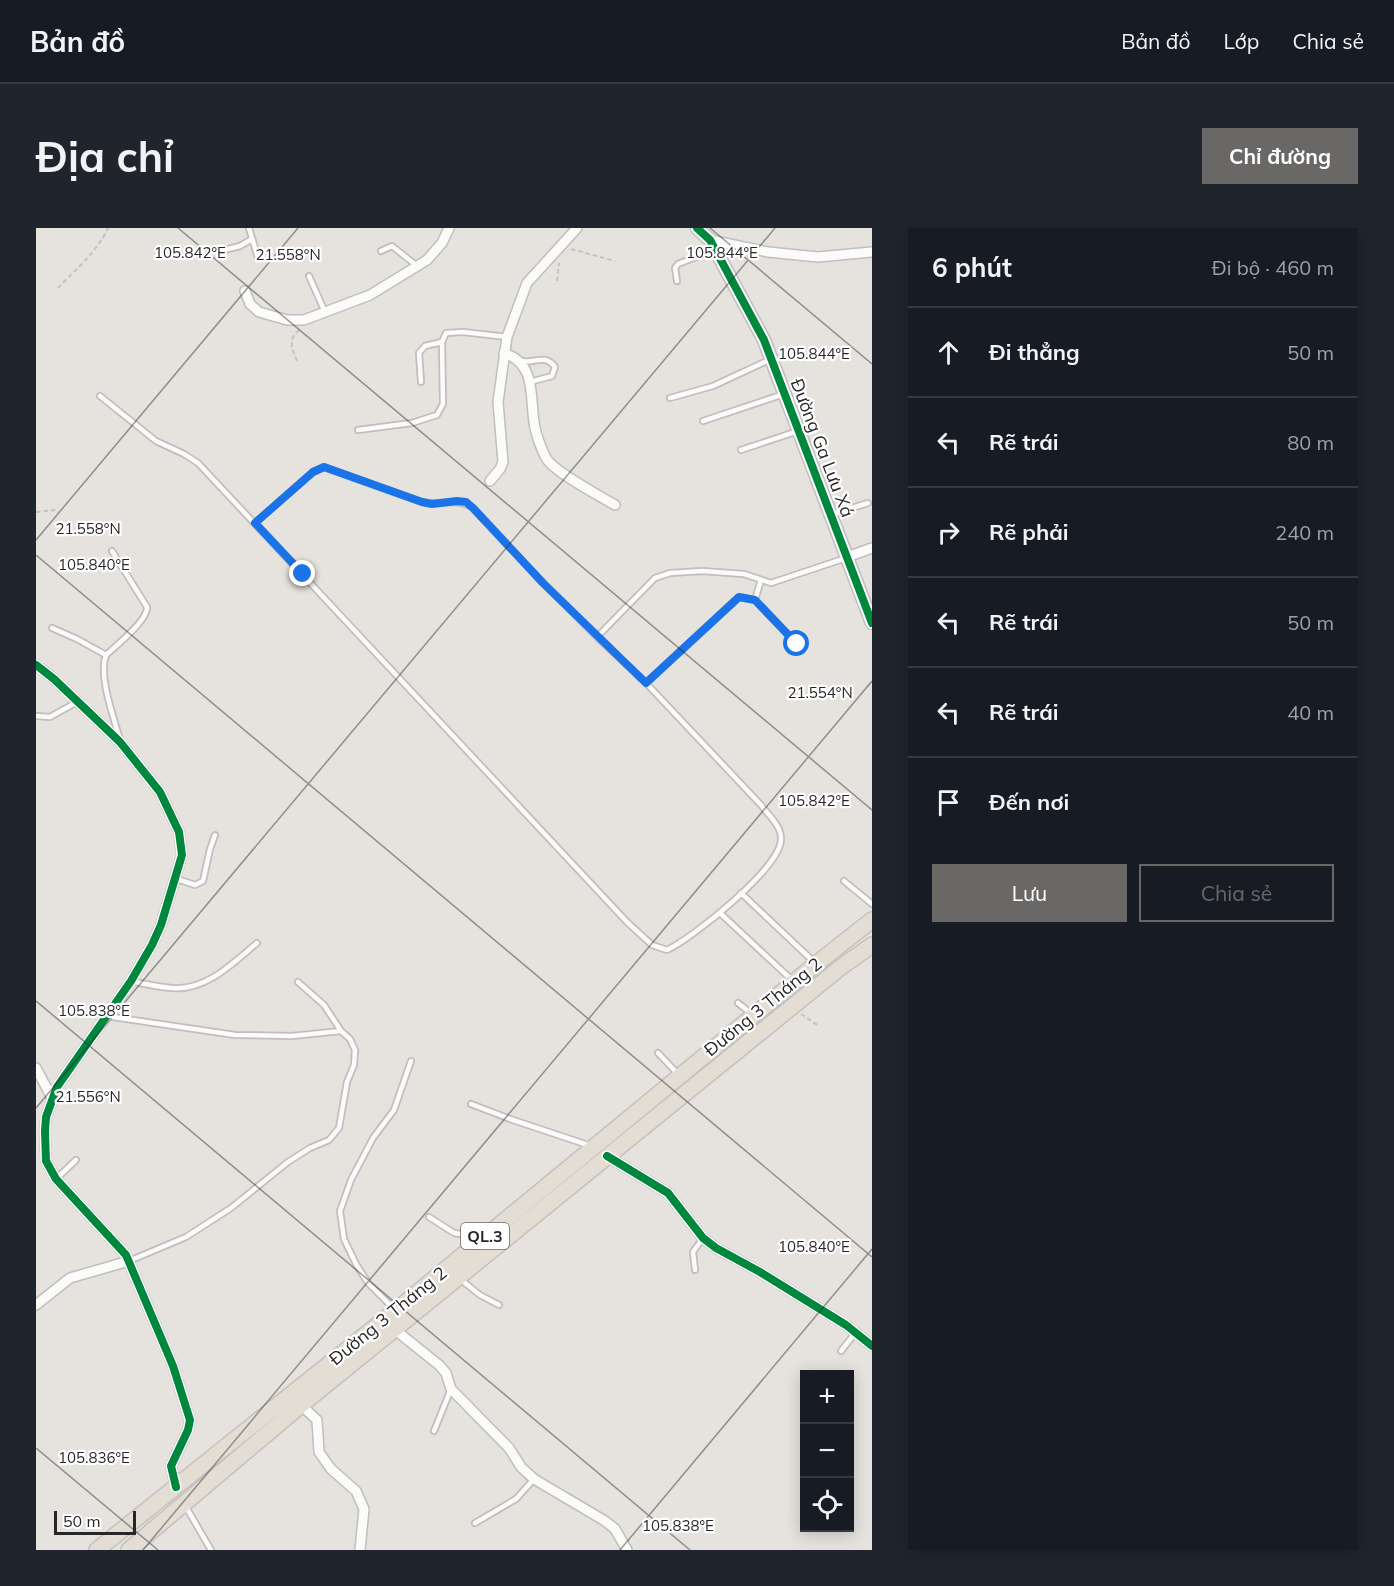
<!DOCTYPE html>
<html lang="vi">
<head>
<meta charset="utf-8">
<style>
	body { margin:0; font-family:Mulish,sans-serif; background:#20242c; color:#f1f3f6 }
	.controls { position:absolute; right:18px; bottom:18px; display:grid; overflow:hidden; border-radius:0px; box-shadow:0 3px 15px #0003 }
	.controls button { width:54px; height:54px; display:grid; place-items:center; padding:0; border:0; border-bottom:2px solid #363941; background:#171b24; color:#f1f3f6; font:30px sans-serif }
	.scale { position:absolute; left:18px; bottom:15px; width:82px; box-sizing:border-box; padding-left:6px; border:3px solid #272727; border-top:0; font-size:16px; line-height:21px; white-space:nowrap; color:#272727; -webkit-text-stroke:4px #fff; paint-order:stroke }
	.stop { position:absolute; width:18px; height:18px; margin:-14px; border:4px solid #1a73e8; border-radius:50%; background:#fff }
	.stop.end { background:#1a73e8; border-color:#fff; box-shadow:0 2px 6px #0008 }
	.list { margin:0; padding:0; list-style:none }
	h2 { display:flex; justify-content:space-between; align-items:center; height:78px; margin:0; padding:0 24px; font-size:26px }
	h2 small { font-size:20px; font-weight:400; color:#9ea1a6 }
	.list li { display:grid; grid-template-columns:39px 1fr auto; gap:18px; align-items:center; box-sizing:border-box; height:90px; padding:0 24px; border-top:2px solid #363941 }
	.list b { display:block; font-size:22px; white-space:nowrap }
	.list em { font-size:20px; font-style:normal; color:#9ea1a6 }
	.actions { display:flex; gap:12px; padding:18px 24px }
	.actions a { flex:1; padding:14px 0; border:2px solid #6a6867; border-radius:0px; text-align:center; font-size:21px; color:#6a6867 }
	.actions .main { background:#6a6867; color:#fff }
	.icon { flex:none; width:33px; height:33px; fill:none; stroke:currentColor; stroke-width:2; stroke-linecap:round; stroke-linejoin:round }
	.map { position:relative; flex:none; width:836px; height:1322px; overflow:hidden; border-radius:0px }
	header { display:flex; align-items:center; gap:36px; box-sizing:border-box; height:84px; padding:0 30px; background:#171b24; border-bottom:2px solid #363941 }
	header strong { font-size:28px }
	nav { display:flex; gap:33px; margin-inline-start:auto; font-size:21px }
	.intro { display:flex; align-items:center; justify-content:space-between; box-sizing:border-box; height:144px; padding:0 36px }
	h1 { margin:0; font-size:42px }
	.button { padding:15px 27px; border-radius:0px; background:#6a6867; color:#fff; font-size:21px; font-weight:700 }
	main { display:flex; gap:36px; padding:0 36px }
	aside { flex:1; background:#171b24; border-radius:0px; box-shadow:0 3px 15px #0003 }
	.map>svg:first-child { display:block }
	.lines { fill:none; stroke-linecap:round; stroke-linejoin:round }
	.service-casing { stroke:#c0bebf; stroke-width:8 }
	.minor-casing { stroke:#c0bebf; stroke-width:12 }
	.tertiary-casing { stroke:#c0bebf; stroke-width:15 }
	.trunk-casing { stroke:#c3c1c0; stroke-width:18 }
	.path { stroke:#c2c2c2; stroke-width:2; stroke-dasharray:4.5 3; stroke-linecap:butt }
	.service { stroke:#fbfbfa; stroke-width:4.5 }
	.minor { stroke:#fbfbfa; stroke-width:9 }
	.tertiary { stroke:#fbfbfa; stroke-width:12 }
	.trunk { stroke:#e4ddd4; stroke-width:15 }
	.cycleway-casing { stroke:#fff; stroke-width:11 }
	.cycleway { stroke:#00873e; stroke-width:8 }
	.route { stroke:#1a73e8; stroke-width:8 }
	.ticks { fill:none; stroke:#272727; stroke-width:1.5; stroke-opacity:0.45 }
	.labels { text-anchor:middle; stroke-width:4.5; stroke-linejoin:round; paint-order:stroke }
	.shield { fill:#fff; stroke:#686868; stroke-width:1.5 }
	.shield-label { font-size:16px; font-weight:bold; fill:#272727 }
	.street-label { font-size:18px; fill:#272727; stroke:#fff }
	.ticks-label { font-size:15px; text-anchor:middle; fill:#272727; stroke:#fff; stroke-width:4.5; stroke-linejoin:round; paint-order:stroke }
</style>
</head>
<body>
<header>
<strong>Bản đồ</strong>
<nav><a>Bản đồ</a><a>Lớp</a><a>Chia sẻ</a></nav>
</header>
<div class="intro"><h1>Địa chỉ</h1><a class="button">Chỉ đường</a></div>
<main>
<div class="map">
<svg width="836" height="1322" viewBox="0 0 836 1322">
	<rect width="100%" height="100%" fill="#e6e2de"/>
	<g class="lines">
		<g class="service-casing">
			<g id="service">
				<path d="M213,0L222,30"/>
				<path d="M184,23L204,18L216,11"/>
				<path d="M345,23L356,18L381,38"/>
				<path d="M273,48L289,84"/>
				<path d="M641,53L639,40L642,36L678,22"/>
				<path d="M485,133C499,136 509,125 519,139L516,148L494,154"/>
				<path d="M385,154L383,125L389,118L406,114"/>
				<path d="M64,168L120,213L148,226L162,235L591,694L616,717L631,722C658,709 743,641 745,612C746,598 732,587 725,577L610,455L561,409L619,350L634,345L666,343L708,346L735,355L810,330"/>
				<path d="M634,170L677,158L733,132"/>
				<path d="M667,193L748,166"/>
				<path d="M322,202L376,195L401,187L407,176L406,114L410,105L427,104L471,109"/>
				<path d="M705,222L762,203"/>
				<path d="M796,286L832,275"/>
				<path d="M219,295L277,244L288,239L386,274C404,278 421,269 437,280L507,355L561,409"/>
				<path d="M76,323L111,379C112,392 81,417 70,427C62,448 78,490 84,512"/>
				<path d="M719,372L725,352"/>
				<path d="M16,400L41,411L70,427"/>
				<path d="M610,455L703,369L719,372L761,416"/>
				<path d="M0,488L14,489L41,474"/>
				<path d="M141,651L159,657L167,653L174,621L179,607"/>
				<path d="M808,653L836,676"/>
				<path d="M705,665L778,734"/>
				<path d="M684,685L757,753"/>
				<path d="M95,753C108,756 122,759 136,760C170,763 197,735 221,715"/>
				<path d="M702,775L716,786"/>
				<path d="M70,788L199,807L256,808L305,803"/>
				<path d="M622,825L642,846"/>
				<path d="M435,876L474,891L555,918"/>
				<path d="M20,951L40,932"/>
				<path d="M393,989L418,1005L444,1009"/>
				<path d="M93,1033L150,1009L195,980L252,934L274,920L293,912L303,900L311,854L318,837L319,822L314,811L305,803L288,777L262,754"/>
				<path d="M659,1042L657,1024L667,1010"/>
				<path d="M424,1051L444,1067L463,1077"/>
				<path d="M357,1080L332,1055L320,1036L308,1011L304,983L315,952L337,910L358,882L375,833"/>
				<path d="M805,1123L820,1104"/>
				<path d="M398,1203L415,1161"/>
				<path d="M150,1279L175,1322"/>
				<path d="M439,1295L480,1271L498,1251"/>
			</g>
		</g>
		<g class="minor-casing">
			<g id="minor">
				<path d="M674,12L732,24L782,29L836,24"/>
				<path d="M209,63L214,76L223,84L251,92H268L334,67L391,32L406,15L413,0"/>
				<path d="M468,125C502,136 493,171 499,200C501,209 506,222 510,230C518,244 564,268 579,277"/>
				<path d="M454,253L464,241L467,234L462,174L471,109L491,55L541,0"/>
				<path d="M811,329L836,320"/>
				<path d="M0,437L18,451L84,514L124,564L143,604L146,627L125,697L116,717L95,753L21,859L10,889L9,903L10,933L20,951L90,1027L137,1138L154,1192L152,1202L135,1238L140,1259"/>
				<path d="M0,840L16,870"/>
				<path d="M571,928L632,965L667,1010L680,1020L724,1044L810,1097L836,1118"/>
				<path d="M0,1077L34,1050L93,1033"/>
				<path d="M358,1101L403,1137L410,1145L415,1161L473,1220L485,1239L498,1251L569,1293L579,1301L591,1322"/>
				<path d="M265,1177L281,1192L283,1224L295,1241L320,1263L328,1281L324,1322"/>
			</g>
		</g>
		<g class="tertiary-casing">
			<path id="tertiary" d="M661,0L674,12L728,112L836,395"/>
		</g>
		<g class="trunk-casing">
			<g id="trunk">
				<path d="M61,1322L359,1083L780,736L836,692"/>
				<path d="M93,1322L265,1177L805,739L836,717"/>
			</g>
		</g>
		<g class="path">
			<path d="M535,21L579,33"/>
			<path d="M521,53L523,35"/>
			<path d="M22,60C39,42 62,23 72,0"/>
			<path d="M261,133C256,121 251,110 264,102"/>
			<path d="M0,284L19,282"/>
			<path d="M765,786L783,798"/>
		</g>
		<use href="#service" class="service"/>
		<use href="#minor" class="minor"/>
		<use href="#tertiary" class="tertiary"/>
		<use href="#trunk" class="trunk"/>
		<g class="cycleway-casing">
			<g id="cycleway">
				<path d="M661,0L674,12L728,112L836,395"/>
				<path d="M0,437L18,451L84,514L124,564L143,604L146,627L125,697L116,717L95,753L21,859L10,889L9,903L10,933L20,951L90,1027L137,1138L154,1192L152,1202L135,1238L140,1259"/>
				<path d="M571,928L632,965L667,1010L680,1020L724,1044L810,1097L836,1118"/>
			</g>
		</g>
		<use href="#cycleway" class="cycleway"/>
	</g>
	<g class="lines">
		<path class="route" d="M267,346L219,295L277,244L288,239L386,274L396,276L421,273L430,274L437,280L507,355L610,455L703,369L719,372L761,416"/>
	</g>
	<path class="ticks" d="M142,0L836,582M674,0L836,136M0,312L262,0M0,327L836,1029M0,773L654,1322M0,880L739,0M0,1220L122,1322M107,1322L836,453M584,1322L836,1021"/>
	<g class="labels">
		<rect class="shield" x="425" y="995" width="48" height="26" rx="4.5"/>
		<g class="shield-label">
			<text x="449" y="1014">QL.3</text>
		</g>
		<g class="street-label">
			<text transform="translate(786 220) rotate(69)" y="6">Đường Ga Lưu Xá</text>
			<text transform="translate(727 779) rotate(-39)" y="6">Đường 3 Tháng 2</text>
			<text transform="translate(352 1088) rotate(-39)" y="6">Đường 3 Tháng 2</text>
		</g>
	</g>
	<g class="ticks-label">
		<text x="154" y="30">105.842°E</text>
		<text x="686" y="30">105.844°E</text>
		<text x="252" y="32">21.558°N</text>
		<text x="778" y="131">105.844°E</text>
		<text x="52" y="306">21.558°N</text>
		<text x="58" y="342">105.840°E</text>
		<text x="784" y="470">21.554°N</text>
		<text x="778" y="578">105.842°E</text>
		<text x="58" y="788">105.838°E</text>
		<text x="52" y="874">21.556°N</text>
		<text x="778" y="1024">105.840°E</text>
		<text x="58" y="1235">105.836°E</text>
		<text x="642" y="1303">105.838°E</text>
	</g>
</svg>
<div class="controls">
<button>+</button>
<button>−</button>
<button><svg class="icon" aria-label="locate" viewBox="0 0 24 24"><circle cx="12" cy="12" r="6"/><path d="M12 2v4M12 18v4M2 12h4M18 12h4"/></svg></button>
</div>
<div class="scale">50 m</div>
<div class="stop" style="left:761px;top:416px"></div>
<div class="stop end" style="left:267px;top:346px"></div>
</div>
<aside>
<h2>6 phút<small>Đi bộ · 460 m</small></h2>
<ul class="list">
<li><svg class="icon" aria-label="ahead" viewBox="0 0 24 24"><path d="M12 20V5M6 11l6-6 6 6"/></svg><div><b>Đi thẳng</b></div><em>50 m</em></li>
<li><svg class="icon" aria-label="left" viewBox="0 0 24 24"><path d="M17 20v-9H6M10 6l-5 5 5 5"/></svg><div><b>Rẽ trái</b></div><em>80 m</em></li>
<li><svg class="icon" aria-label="right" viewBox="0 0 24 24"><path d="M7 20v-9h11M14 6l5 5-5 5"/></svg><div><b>Rẽ phải</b></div><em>240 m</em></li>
<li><svg class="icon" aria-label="left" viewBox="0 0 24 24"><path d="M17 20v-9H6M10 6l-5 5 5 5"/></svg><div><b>Rẽ trái</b></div><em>50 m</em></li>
<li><svg class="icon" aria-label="left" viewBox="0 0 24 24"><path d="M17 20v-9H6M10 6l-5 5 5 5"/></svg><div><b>Rẽ trái</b></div><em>40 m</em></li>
<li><svg class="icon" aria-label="arrive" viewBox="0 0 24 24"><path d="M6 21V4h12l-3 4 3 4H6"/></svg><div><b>Đến nơi</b></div></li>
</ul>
<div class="actions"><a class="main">Lưu</a><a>Chia sẻ</a></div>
</aside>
</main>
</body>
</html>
